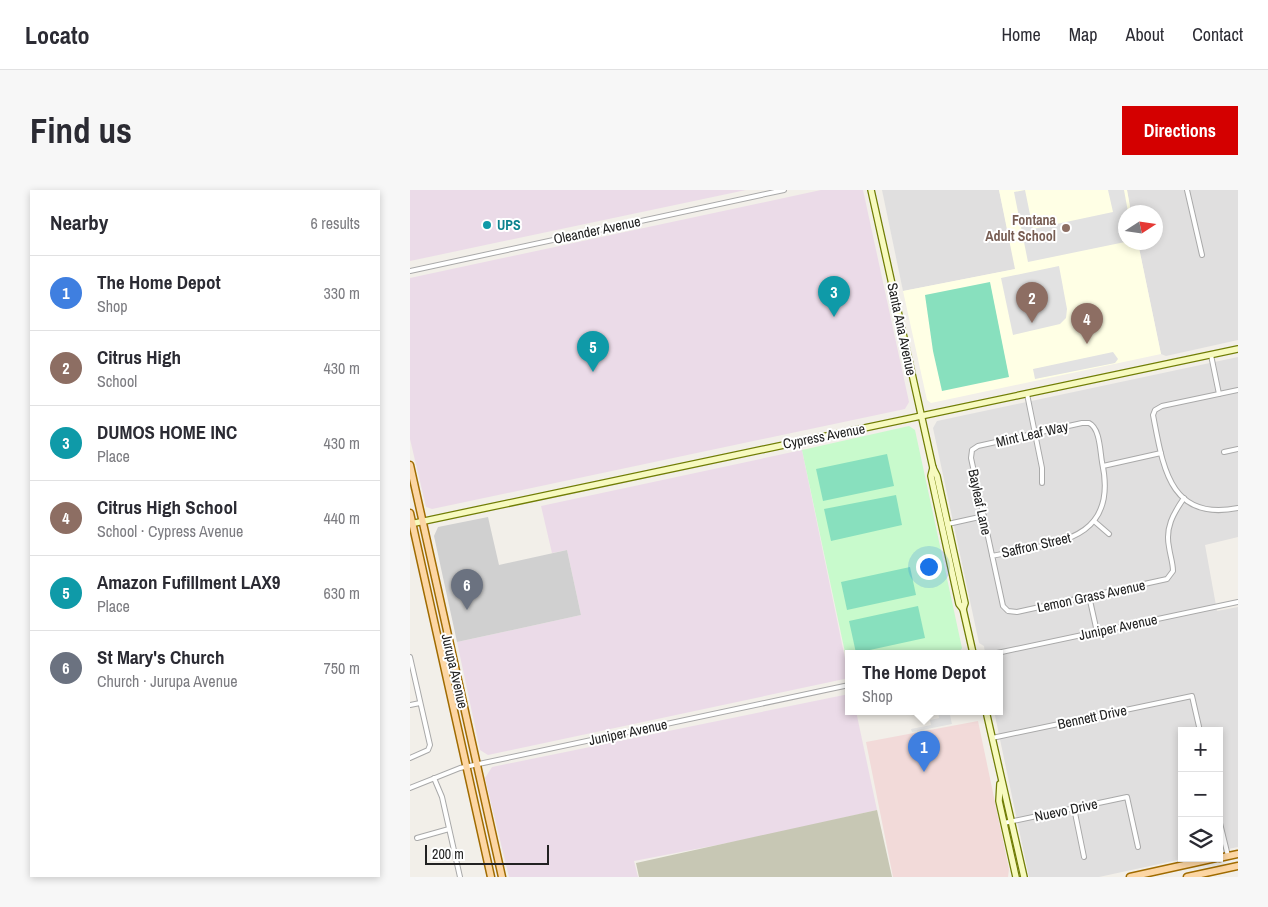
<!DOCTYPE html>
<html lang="en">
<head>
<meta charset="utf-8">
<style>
	body { margin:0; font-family:"Archivo Narrow",sans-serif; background:#f7f7f7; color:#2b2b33 }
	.controls { position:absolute; right:15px; bottom:15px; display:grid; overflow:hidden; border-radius:0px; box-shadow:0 2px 8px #0003 }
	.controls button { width:45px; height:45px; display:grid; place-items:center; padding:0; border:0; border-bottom:1px solid #e1e1e2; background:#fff; color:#2b2b33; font:25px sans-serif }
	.compass { position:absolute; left:708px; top:15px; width:45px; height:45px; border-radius:50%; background:#fff; box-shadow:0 2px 8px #0003; rotate:78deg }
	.scale { position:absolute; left:15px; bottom:12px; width:124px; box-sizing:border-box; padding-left:5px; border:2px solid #222; border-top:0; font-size:14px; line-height:18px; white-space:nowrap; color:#222; -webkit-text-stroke:4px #fff; paint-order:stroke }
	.you { position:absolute; left:518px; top:376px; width:18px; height:18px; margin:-12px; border:4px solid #fff; border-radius:50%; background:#1a73e8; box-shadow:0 0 0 8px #1a73e833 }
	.badge { display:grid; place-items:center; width:32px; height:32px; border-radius:50%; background:#d40000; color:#fff; font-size:16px; font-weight:700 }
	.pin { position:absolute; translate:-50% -41px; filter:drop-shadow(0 1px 2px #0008) }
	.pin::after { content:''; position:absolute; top:26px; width:18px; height:15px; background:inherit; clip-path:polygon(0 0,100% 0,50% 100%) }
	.popup { position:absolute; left:435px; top:460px; width:158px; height:65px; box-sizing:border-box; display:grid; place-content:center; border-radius:0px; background:#fff; filter:drop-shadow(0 1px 4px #0005); font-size:16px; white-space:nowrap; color:#7c7c81 }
	.popup b { font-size:19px; color:#2b2b33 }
	.popup::after { content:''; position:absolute; left:50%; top:100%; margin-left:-10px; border:10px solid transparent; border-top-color:#fff }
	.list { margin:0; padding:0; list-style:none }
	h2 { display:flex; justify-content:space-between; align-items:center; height:65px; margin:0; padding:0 20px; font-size:21px }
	h2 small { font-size:16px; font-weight:400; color:#7c7c81 }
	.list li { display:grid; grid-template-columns:32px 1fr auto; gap:15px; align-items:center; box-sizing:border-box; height:75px; padding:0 20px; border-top:1px solid #e1e1e2 }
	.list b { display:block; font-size:19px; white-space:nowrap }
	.list p { margin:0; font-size:16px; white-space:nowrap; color:#7c7c81 }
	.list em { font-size:16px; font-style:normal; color:#7c7c81 }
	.icon { flex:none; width:28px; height:28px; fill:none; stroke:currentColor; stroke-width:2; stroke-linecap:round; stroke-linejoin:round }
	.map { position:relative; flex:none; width:828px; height:687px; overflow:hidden; border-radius:0px }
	header { display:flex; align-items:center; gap:30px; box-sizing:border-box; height:70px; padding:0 25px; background:#fff; border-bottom:1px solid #e1e1e2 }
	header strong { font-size:24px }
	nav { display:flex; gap:28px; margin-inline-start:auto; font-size:18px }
	.intro { display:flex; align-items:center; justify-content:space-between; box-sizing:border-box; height:120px; padding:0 30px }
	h1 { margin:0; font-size:35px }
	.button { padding:12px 22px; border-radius:0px; background:#d40000; color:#fff; font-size:18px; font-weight:700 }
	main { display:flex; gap:30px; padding:0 30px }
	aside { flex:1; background:#fff; border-radius:0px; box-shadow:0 2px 8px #0003 }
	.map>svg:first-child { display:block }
	.residential { fill:#e0dfdf }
	.commercial { fill:#f2dad9 }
	.industrial { fill:#ebdbe8 }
	.education { fill:#ffffe5 }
	.religious { fill:#d0d0d0 }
	.construction { fill:#c7c7b4 }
	.park { fill:#c8facc }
	.pitch { fill:#88e0be }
	.parking { fill:#e2e2e2 }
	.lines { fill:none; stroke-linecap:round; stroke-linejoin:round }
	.street-casing { stroke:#a9a9a9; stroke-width:6 }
	.secondary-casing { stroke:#707d05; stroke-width:8 }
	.primary-casing { stroke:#a06b00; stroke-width:9 }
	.street { stroke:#fff; stroke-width:4 }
	.secondary { stroke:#f7fabf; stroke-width:5.5 }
	.primary { stroke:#fcd6a4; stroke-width:6 }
	.culture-dot { fill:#0f9aa8; stroke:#fff; stroke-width:2 }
	.education-dot { fill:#8d6e63; stroke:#fff; stroke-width:2 }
	.labels { text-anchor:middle; stroke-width:4; stroke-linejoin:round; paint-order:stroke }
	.education-label { font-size:14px; font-weight:bold; fill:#785e54; stroke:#fff; text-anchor:end }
	.culture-label { font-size:14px; font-weight:bold; fill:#0d838f; stroke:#fff; text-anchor:start }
	.street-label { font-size:14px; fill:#222; stroke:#fff }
</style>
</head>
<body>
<header>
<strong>Locato</strong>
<nav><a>Home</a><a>Map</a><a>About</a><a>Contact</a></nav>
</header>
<div class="intro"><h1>Find us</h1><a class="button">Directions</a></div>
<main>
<aside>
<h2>Nearby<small>6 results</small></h2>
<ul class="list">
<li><span class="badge" style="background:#3f7fe0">1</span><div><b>The Home Depot</b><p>Shop</p></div><em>330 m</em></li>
<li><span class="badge" style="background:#8d6e63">2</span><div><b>Citrus High</b><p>School</p></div><em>430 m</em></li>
<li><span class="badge" style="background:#0f9aa8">3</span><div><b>DUMOS HOME INC</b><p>Place</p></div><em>430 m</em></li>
<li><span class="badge" style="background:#8d6e63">4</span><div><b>Citrus High School</b><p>School · Cypress Avenue</p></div><em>440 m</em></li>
<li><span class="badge" style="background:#0f9aa8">5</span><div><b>Amazon Fufillment LAX9</b><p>Place</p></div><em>630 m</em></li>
<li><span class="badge" style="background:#6b7280">6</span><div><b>St Mary's Church</b><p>Church · Jurupa Avenue</p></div><em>750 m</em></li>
</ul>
</aside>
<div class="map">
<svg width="828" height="687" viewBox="0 0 828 687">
	<rect width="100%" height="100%" fill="#f2efe9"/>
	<g class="residential">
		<path d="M472,0H589L606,79L493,101Z"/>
		<path d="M717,0H828V150L756,166L751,164L728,53L746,52V22H721Z"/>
		<path d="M828,167V347L795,355L807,421L828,417V657L809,661V541H772V668H777L689,687H619L584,521H589V463H575L574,456L569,453L523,238L527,231Z"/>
	</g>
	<path class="commercial" d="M568,531L599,679L598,687H483L456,552Z"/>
	<g class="industrial">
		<path d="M0,0H336L0,71Z"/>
		<path d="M411,0H453L499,212L495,219L22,319L16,317L0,249V88Z"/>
		<path d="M392,260L439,488L78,565L70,560L47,452L171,425L157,360L142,363L131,316Z"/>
		<path d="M439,504V521H446L467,620L354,646L224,671L228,687H99L75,588L82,577Z"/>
	</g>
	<path class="education" d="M589,0H717L721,22H716V52L728,53L751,164L521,213L517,210L493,101L605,79Z"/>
	<path class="religious" d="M78,327L89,375L157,360L171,425L47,452L24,346L28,337Z"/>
	<path class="construction" d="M467,620L482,687H229L226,673Z"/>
	<path class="park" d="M499,236L505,240L552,458L549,463H439V481L392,260Z"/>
	<g class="pitch">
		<path d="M580,92L599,187L532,201L523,161L515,105Z"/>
		<path d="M477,264L484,296L413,311L406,279Z"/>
		<path d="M486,305L492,335L421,351L414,319Z"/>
		<path d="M500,377L506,405L437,420L431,392Z"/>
		<path d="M508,416L515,448L446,463L439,431Z"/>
	</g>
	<g class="parking">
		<path d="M615,0L623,39L703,22L698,0H714L718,22H716L715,52L618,72L604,2Z"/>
		<path d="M649,76L657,119L656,128L650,134L603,145L591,88Z"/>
		<path d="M703,162L708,169L705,173L625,189L623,179Z"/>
		<path d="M528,521H539L542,534L502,542L501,539L521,535L520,530L529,528Z"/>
	</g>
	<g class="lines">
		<g class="street-casing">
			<g id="street">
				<path d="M777,0L792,65"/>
				<path d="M0,81L374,0"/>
				<path d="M801,165L809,204"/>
				<path d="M828,200L752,216L745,220L743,225C753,276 759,332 828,318"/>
				<path d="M617,204L632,278V293"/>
				<path d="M814,262L828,259"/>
				<path d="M693,276L751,263"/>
				<path d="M684,331L699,344"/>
				<path d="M538,334L574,326"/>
				<path d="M582,366C641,353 710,354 692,272C690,261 690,238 679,233H672L568,256L562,260L561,268L593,416L598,421L607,422L757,389L763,381C763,373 760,365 759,357C755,338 763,324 774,308"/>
				<path d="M679,406L687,442"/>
				<path d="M587,463L828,412"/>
				<path d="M0,467L20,555L18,560L0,568"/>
				<path d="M0,515L10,513"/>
				<path d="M582,548L782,506L790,541"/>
				<path d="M24,588L32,607L50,687"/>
				<path d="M0,598L50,578L439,495"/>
				<path d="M664,618L674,667"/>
				<path d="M809,629L818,666"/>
				<path d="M594,633L717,607L728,657"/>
				<path d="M7,648L39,639"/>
			</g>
		</g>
		<g class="secondary-casing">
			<g id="secondary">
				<path d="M461,0L523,278L527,286L555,413L553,419L563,463"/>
				<path d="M523,278L521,286L549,414L553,419"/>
				<path d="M0,334L828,159"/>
				<path d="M576,521L614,687"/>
				<path d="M590,594L589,611L606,687"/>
			</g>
		</g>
		<g class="primary-casing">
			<g id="primary">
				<path d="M0,275L92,687"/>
				<path d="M0,323L81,687"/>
				<path d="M809,668L828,664"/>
				<path d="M720,687L806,668"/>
				<path d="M777,687L828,676"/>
			</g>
		</g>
		<use href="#street" class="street"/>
		<use href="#secondary" class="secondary"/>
		<use href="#primary" class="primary"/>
	</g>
	<circle class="culture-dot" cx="77" cy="35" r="5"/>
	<circle class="education-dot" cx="656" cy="38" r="5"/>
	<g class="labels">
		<g class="education-label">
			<text x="646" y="35">Fontana<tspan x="646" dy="16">Adult School</tspan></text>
		</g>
		<g class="culture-label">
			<text x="87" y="40">UPS</text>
		</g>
		<g class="street-label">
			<text transform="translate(187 40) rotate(-12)" y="5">Oleander Avenue</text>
			<text transform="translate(492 139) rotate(78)" y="5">Santa Ana Avenue</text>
			<text transform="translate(622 244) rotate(-13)" y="5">Mint Leaf Way</text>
			<text transform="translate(414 246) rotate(-11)" y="5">Cypress Avenue</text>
			<text transform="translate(570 312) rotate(78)" y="5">Bayleaf Lane</text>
			<text transform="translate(626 355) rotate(-13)" y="5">Saffron Street</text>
			<text transform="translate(681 406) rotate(-12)" y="5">Lemon Grass Avenue</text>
			<text transform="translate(708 437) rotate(-12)" y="5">Juniper Avenue</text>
			<text transform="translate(45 481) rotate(77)" y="5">Jurupa Avenue</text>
			<text transform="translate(682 527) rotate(-12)" y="5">Bennett Drive</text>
			<text transform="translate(218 542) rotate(-12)" y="5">Juniper Avenue</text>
			<text transform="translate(656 620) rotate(-12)" y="5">Nuevo Drive</text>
		</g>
	</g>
</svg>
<div class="controls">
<button>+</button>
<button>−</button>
<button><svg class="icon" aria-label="layers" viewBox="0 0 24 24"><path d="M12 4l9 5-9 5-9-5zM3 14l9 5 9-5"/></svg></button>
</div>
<svg class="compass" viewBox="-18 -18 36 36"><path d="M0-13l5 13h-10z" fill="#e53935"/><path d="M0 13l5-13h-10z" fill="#7c7c81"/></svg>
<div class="scale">200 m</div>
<div class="you"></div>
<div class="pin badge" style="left:514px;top:582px;background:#3f7fe0">1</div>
<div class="popup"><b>The Home Depot</b>Shop</div>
<div class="pin badge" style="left:622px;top:133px;background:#8d6e63">2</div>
<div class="pin badge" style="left:424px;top:127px;background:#0f9aa8">3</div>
<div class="pin badge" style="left:677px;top:154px;background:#8d6e63">4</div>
<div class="pin badge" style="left:183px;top:182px;background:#0f9aa8">5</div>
<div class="pin badge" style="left:57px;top:420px;background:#6b7280">6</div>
</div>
</main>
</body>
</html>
